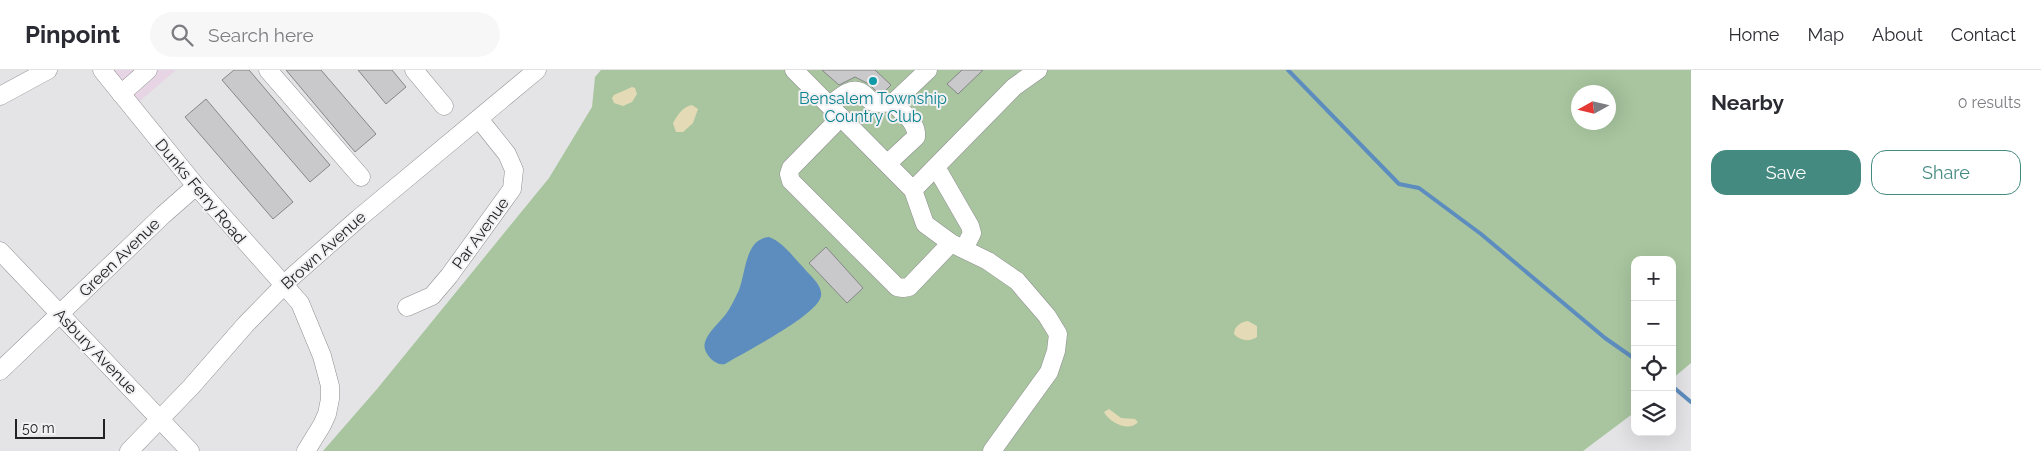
<!DOCTYPE html>
<html lang="en">
<head>
<meta charset="utf-8">
<style>
	body { margin:0; font-family:Raleway,sans-serif; background:#f7f7f7; color:#2b2b33 }
	.controls { position:absolute; right:15px; bottom:15px; display:grid; overflow:hidden; border-radius:10px; box-shadow:0 5px 20px #0002 }
	.controls button { width:45px; height:45px; display:grid; place-items:center; padding:0; border:0; border-bottom:1px solid #e1e1e2; background:#fff; color:#2b2b33; font:25px sans-serif }
	.compass { position:absolute; left:1571px; top:15px; width:45px; height:45px; border-radius:50%; background:#fff; box-shadow:0 5px 20px #0002; rotate:262deg }
	.scale { position:absolute; left:15px; bottom:12px; width:90px; box-sizing:border-box; padding-left:5px; border:2px solid #222223; border-top:0; font-size:14px; line-height:18px; white-space:nowrap; color:#222223; -webkit-text-stroke:4px #f1f1f3; paint-order:stroke }
	.list { margin:0; padding:0; list-style:none }
	h2 { display:flex; justify-content:space-between; align-items:center; height:65px; margin:0; padding:0 20px; font-size:21px }
	h2 small { font-size:16px; font-weight:400; color:#7c7c81 }
	.actions { display:flex; gap:10px; padding:15px 20px }
	.actions a { flex:1; padding:11px 0; border:1px solid #458a80; border-radius:15px; text-align:center; font-size:18px; color:#458a80 }
	.actions .main { background:#458a80; color:#fff }
	.icon { flex:none; width:28px; height:28px; fill:none; stroke:currentColor; stroke-width:2; stroke-linecap:round; stroke-linejoin:round }
	.map { position:relative; flex:none; width:1691px; height:381px; overflow:hidden }
	header { display:flex; align-items:center; gap:30px; box-sizing:border-box; height:70px; padding:0 25px; background:#fff; border-bottom:1px solid #e1e1e2 }
	header strong { font-size:24px }
	nav { display:flex; gap:28px; margin-inline-start:auto; font-size:18px }
	.search { width:350px; height:45px; background:#f7f7f7; display:flex; align-items:center; gap:12px; box-sizing:border-box; padding:0 18px; border-radius:28px; color:#7c7c81; font-size:19px }
	main { display:flex }
	aside { flex:1; background:#fff }
	.map>svg:first-child { display:block }
	.commercial { fill:#e7d4e4 }
	.green { fill:#a8c59f; fill-rule:evenodd }
	.sand { fill:#e4dbb6 }
	.water { fill:#5d8dbe }
	.lines { fill:none; stroke-linecap:round; stroke-linejoin:round }
	.stream { stroke:#5d8dbe; stroke-width:4 }
	.building { fill:#c9c9cb; stroke:#868688 }
	.minor-casing { stroke:#8f8f91; stroke-width:19 }
	.minor { stroke:#fff; stroke-width:18 }
	.culture-dot { fill:#0f9aa8; stroke:#f1f1f3; stroke-width:2 }
	.labels { text-anchor:middle; stroke-width:4; stroke-linejoin:round; paint-order:stroke }
	.culture-label { font-size:16px; fill:#0d838f; stroke:#f1f1f3 }
	.street-label { font-size:16px; fill:#222223; stroke:#f1f1f3 }
</style>
</head>
<body>
<header>
<strong>Pinpoint</strong>
<div class="search"><svg class="icon" aria-label="search" viewBox="0 0 24 24"><circle cx="10" cy="10" r="6"/><path d="M15 15l6 6"/></svg>Search here</div>
<nav><a>Home</a><a>Map</a><a>About</a><a>Contact</a></nav>
</header>
<main>
<div class="map">
<svg width="1691" height="381" viewBox="0 0 1691 381">
	<rect width="100%" height="100%" fill="#e4e4e6"/>
	<path class="commercial" d="M92,0H176L127,42Z"/>
	<path class="green" d="M601,0H1691V293L1672,309V190H1635V342L1583,381H323L377,319L549,108L592,37L595,7ZM1578,22H1608V52H1578Z"/>
	<g class="sand">
		<path d="M632,17L635,18L637,24L632,32L623,36L614,33L612,28L614,25Z"/>
		<path d="M692,35L698,39L693,53L683,62H676L673,53C678,45 682,37 692,35Z"/>
		<path d="M1248,251L1257,256V267C1250,272 1240,271 1234,264C1234,256 1241,252 1248,251Z"/>
		<path d="M1109,339L1121,348L1135,349L1138,352C1129,363 1109,352 1104,342Z"/>
	</g>
	<path class="water" d="M769,167C783,172 793,187 803,197C809,205 823,215 821,226C818,245 743,283 725,294C719,295 716,293 711,289C707,284 703,279 705,272C708,262 720,252 726,244C731,237 735,228 739,220C746,202 745,169 769,167Z"/>
	<g class="lines">
		<g class="stream">
			<path d="M1288,0L1399,114L1419,118L1481,164L1605,268L1635,289"/>
			<path d="M1672,316L1691,332"/>
		</g>
	</g>
	<g class="building">
		<path d="M234,0H249L330,95L310,112L222,10Z"/>
		<path d="M286,0H321L376,64L355,82Z"/>
		<path d="M358,0H392L406,17L386,34Z"/>
		<path d="M822,0H875L891,15L884,22H877L869,14L855,7L839,15Z"/>
		<path d="M962,0H983L958,24L947,14Z"/>
		<path d="M206,29L293,132L273,149L185,47Z"/>
		<path d="M826,177L863,218L847,233L809,193Z"/>
	</g>
	<g class="lines">
		<g class="minor-casing">
			<g id="minor">
				<path d="M102,0L196,116L300,233L322,286L330,316V329L327,344L322,355L306,381"/>
				<path d="M268,0L361,107"/>
				<path d="M414,0L444,36"/>
				<path d="M794,0L913,120L925,154L951,173L988,191L1017,211L1047,246L1058,264L1056,281L1049,302L992,381"/>
				<path d="M121,24L148,0"/>
				<path d="M0,26L48,0"/>
				<path d="M893,33L928,0"/>
				<path d="M830,35C838,29 850,16 861,22C866,24 868,30 873,32C880,34 887,32 893,33C903,43 918,53 916,67L888,93"/>
				<path d="M841,47L791,98L789,104L791,111L897,217L903,218L909,217L951,173"/>
				<path d="M936,97L970,156L972,163L964,179"/>
				<path d="M913,120L1014,17L1038,0"/>
				<path d="M0,181L190,381"/>
				<path d="M407,237L432,226L449,206L512,119L514,100L507,84L479,49"/>
				<path d="M0,301L163,145L196,116"/>
				<path d="M129,381L191,317L246,254L293,206L359,148L537,0"/>
			</g>
		</g>
		<use href="#minor" class="minor"/>
	</g>
	<circle class="culture-dot" cx="873" cy="11" r="5"/>
	<g class="labels">
		<g class="culture-label">
			<text x="873" y="34">Bensalem Township<tspan x="873" dy="18">Country Club</tspan></text>
		</g>
		<g class="street-label">
			<text transform="translate(201 121) rotate(50)" y="6">Dunks Ferry Road</text>
			<text transform="translate(480 163) rotate(-54)" y="6">Par Avenue</text>
			<text transform="translate(323 180) rotate(-42)" y="6">Brown Avenue</text>
			<text transform="translate(119 187) rotate(-44)" y="6">Green Avenue</text>
			<text transform="translate(96 281) rotate(46)" y="6">Asbury Avenue</text>
		</g>
	</g>
</svg>
<div class="controls">
<button>+</button>
<button>−</button>
<button><svg class="icon" aria-label="locate" viewBox="0 0 24 24"><circle cx="12" cy="12" r="6"/><path d="M12 2v4M12 18v4M2 12h4M18 12h4"/></svg></button>
<button><svg class="icon" aria-label="layers" viewBox="0 0 24 24"><path d="M12 4l9 5-9 5-9-5zM3 14l9 5 9-5"/></svg></button>
</div>
<svg class="compass" viewBox="-18 -18 36 36"><path d="M0-13l5 13h-10z" fill="#e53935"/><path d="M0 13l5-13h-10z" fill="#7c7c81"/></svg>
<div class="scale">50 m</div>
</div>
<aside>
<h2>Nearby<small>0 results</small></h2>
<ul class="list">
</ul>
<div class="actions"><a class="main">Save</a><a>Share</a></div>
</aside>
</main>
</body>
</html>
